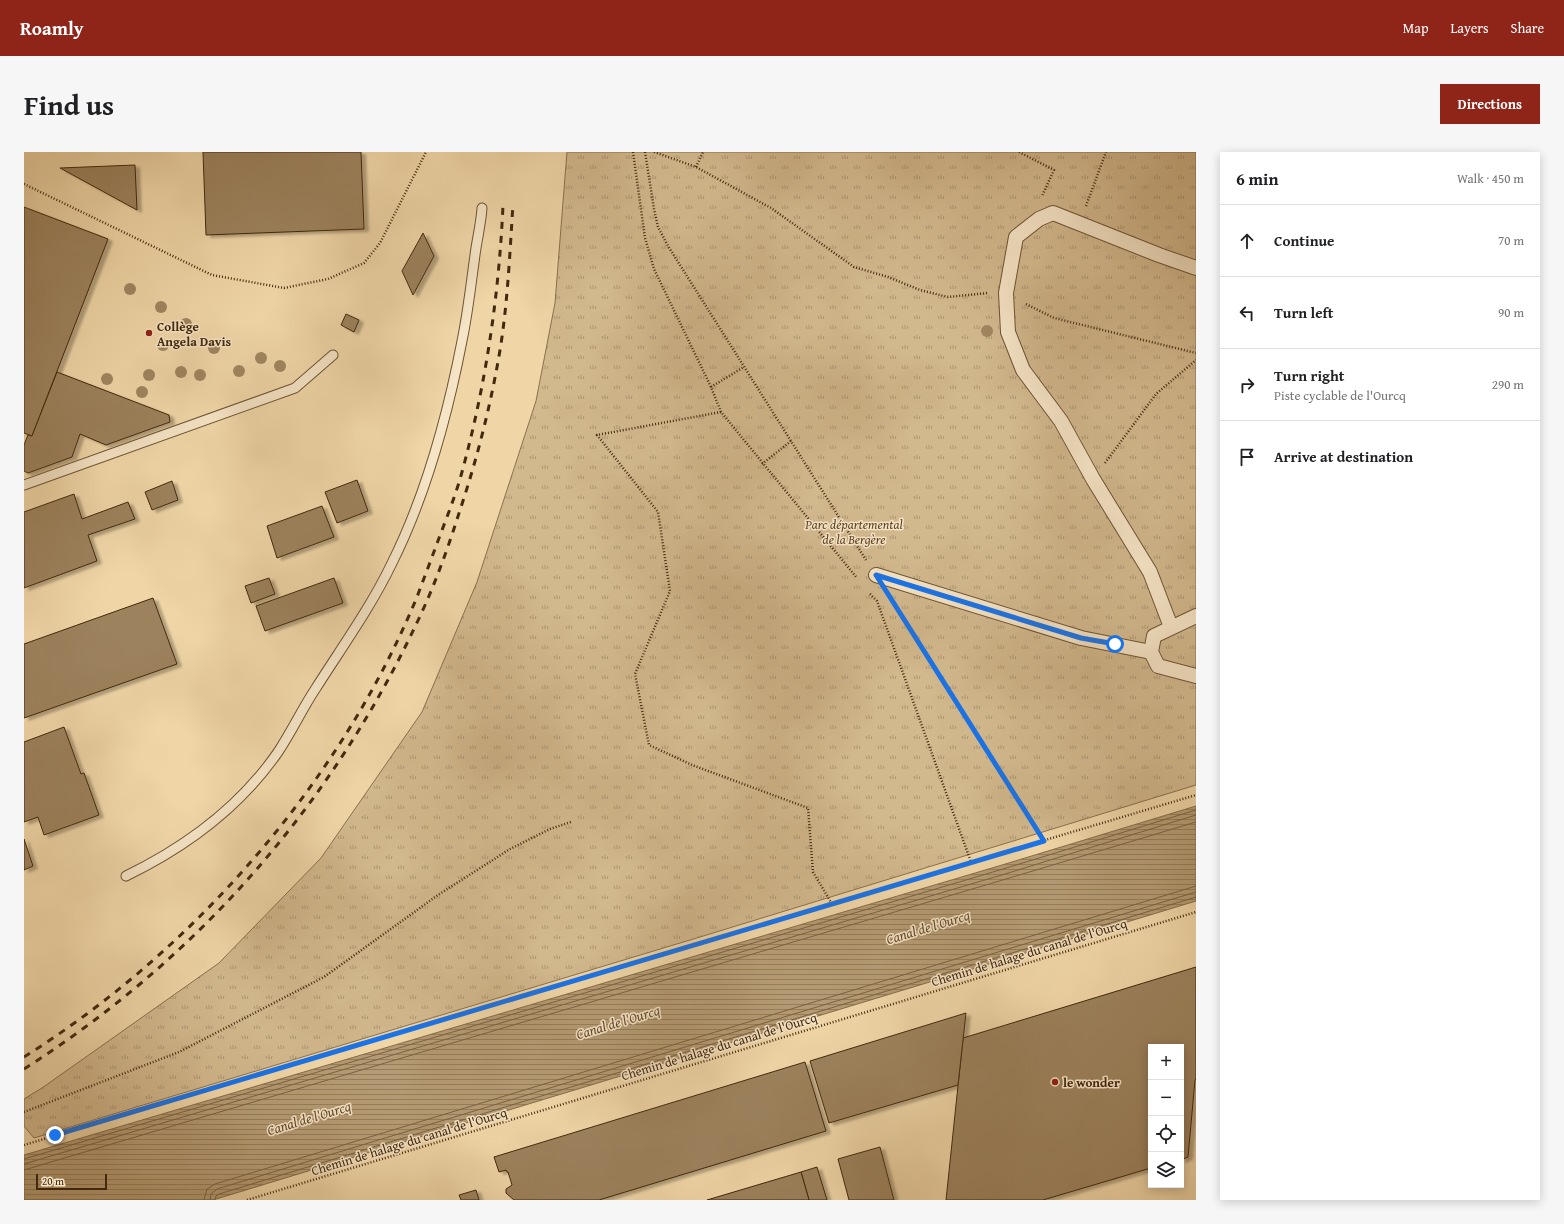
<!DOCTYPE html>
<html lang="en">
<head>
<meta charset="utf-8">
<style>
	body { margin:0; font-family:"Gentium Book Plus",serif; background:#f6f6f6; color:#202124 }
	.controls { position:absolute; right:12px; bottom:12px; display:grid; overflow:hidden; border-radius:0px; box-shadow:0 2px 10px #0003 }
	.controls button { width:36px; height:36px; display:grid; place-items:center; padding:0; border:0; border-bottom:1px solid #e0e0e0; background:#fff; color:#202124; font:20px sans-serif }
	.scale { position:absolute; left:12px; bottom:10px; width:71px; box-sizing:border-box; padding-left:4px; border:2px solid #42280d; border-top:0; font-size:11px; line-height:14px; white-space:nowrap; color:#42280d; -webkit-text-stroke:3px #f5e4c6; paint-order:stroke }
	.stop { position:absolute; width:12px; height:12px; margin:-9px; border:3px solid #1a73e8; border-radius:50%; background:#fff }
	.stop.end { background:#1a73e8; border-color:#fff; box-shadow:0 1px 4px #0008 }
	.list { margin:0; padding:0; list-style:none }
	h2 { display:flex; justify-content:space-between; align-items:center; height:52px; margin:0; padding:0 16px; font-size:17px }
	h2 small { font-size:13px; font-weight:400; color:#757577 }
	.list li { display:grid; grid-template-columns:26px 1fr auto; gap:12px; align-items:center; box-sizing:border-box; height:72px; padding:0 16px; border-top:1px solid #e0e0e0 }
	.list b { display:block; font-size:15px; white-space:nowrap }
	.list p { margin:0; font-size:13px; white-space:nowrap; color:#757577 }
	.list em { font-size:13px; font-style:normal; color:#757577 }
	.icon { flex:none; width:22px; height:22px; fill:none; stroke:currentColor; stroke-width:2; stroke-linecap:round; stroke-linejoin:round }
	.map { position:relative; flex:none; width:1172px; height:1048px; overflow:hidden; border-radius:0px }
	header { display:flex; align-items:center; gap:24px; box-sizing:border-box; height:56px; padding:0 20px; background:#8f2418; color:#fff }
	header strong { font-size:19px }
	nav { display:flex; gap:22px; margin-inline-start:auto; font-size:14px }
	.intro { display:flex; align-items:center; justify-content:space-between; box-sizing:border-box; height:96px; padding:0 24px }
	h1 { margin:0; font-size:28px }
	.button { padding:10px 18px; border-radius:0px; background:#8f2418; color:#fff; font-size:14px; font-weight:700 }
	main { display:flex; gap:24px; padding:0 24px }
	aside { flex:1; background:#fff; border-radius:0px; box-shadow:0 2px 10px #0003 }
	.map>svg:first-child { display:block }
	.park { fill:url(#park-tufts); stroke:#8a704d }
	.water { fill:url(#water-rules); stroke:#876d4a }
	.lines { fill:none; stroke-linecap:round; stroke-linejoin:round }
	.shore { stroke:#7c6240; stroke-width:1 }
	.building { fill:#9c825d; stroke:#42280d; filter:url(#shadow) }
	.service-casing { stroke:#6e5434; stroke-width:11 }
	.pedestrian-casing { stroke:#6e5434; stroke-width:16 }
	.path { stroke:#42280d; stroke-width:2.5; stroke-dasharray:1 2; stroke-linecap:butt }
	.service { stroke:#f5e4c6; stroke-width:9 }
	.pedestrian { stroke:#f5e4c6; stroke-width:14 }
	.rail { stroke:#42280d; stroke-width:3; stroke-dasharray:7 7; stroke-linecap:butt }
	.tree { fill:#a08661 }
	.route { stroke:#1a73e8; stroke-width:5 }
	.poi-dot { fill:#8f2418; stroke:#f5e4c6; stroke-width:1.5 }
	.labels { text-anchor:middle; stroke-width:3; stroke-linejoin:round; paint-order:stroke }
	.poi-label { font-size:13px; font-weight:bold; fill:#42280d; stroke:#f5e4c6; text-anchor:start }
	.park-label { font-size:13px; font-style:italic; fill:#5f4527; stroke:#f5e4c6 }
	.street-label { font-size:13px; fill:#42280d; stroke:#f5e4c6 }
	.water-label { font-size:14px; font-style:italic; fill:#644a2c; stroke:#f5e4c6 }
</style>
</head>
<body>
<header>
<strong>Roamly</strong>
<nav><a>Map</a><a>Layers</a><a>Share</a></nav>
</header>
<div class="intro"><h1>Find us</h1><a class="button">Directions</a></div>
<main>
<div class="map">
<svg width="1172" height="1048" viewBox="0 0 1172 1048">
	<defs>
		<pattern id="park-tufts" width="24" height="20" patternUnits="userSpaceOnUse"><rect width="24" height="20" fill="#d2b88d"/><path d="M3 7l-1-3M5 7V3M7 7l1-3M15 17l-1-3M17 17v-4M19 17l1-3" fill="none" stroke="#ac9672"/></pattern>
		<pattern id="water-rules" width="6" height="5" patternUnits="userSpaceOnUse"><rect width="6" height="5" fill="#b59b73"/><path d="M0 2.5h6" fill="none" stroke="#957e5d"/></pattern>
		<filter id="shadow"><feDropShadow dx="4.5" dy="2.5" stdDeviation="1" flood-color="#0004"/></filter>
	</defs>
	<rect width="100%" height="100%" fill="#f0d6a7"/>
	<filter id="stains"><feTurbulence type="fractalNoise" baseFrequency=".005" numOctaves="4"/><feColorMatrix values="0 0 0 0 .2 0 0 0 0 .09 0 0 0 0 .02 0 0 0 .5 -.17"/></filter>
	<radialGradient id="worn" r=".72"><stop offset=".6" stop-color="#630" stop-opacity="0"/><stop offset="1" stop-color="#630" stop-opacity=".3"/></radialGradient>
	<path class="park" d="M543,0H1172V633L676,785L10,986L0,974V947L18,936L195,811L297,706L398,560L453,430L512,249L531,151Z"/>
	<path class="water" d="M1172,654V749L189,1048H0V1003L978,713Z"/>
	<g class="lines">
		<g class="shore">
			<path d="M0,1007L979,717L1172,658"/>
			<path d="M0,1012L981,722L1172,663"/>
			<path d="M0,1018L982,727L1172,670"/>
			<path d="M180,1048L183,1037L191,1032L1172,734"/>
			<path d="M186,1048L187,1042L193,1037L1172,740"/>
			<path d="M191,1048L192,1044L195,1042L1172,745"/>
		</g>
	</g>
	<g class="building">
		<path d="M179,0H337L340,77L182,83Z"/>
		<path d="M111,13L113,58L36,16Z"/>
		<path d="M0,55L84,87L8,284L0,281Z"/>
		<path d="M399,81L410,104L389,143L378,119Z"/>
		<path d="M322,162L335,168L330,180L317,173Z"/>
		<path d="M33,220L145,263L146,270L82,293L56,282L48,305L4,321L0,319V293L4,283L8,284Z"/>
		<path d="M333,328L344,359L313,371L301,340Z"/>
		<path d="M148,329L154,348L128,358L121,340Z"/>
		<path d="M50,342L58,367L104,350L111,367L64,383L73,409L0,436V360Z"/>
		<path d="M298,354L310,385L253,406L243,374Z"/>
		<path d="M245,426L251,442L227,451L221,434Z"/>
		<path d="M310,426L319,451L241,479L232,454Z"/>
		<path d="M129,446L153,512L0,566V492Z"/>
		<path d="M40,575L57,622L60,621L75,663L20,683L14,665L0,670V590Z"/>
		<path d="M0,687L9,714L0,718Z"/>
		<path d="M1172,815V927L1171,928L1164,1005L1157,1008V895H1127V1016L1019,1048H922L939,886Z"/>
		<path d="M942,861L934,933L805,971L786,909Z"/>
		<path d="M781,910L802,979L575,1048H490L482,1041V1037L488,1033L484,1020H483L482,1018L475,1020L470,1005Z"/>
		<path d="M856,995L870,1048H825L814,1007Z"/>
		<path d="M793,1015L803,1048H785L777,1020Z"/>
		<path d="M777,1020L785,1048H683Z"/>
		<path d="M452,1038L455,1048H437L435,1043Z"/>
	</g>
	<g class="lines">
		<g class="service-casing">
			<g id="service">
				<path d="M0,333L271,236L309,203"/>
				<path d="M102,724C162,695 216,655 254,600C268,579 278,557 292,536C318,495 347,455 368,411C401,345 424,261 438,189C444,160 447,132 451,103C453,87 457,72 458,56"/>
			</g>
		</g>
		<g class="pedestrian-casing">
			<g id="pedestrian">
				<path d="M852,423L1057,486L1127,500"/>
				<path d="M1172,464L1130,484L1127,500L1134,514L1172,524"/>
				<path d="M1147,475L1126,420L1069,327L1037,269L999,218L984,180L982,141L992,85L1015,67L1029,61L1135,103L1172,116"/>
			</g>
		</g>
		<g class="path">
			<path d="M609,0L621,86L630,117L687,235L697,260L833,426"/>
			<path d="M621,0L630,57L634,75L644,94L842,408"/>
			<path d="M630,0L672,15L747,56L830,115L864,125L896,138L924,145L964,141"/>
			<path d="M995,0L1030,18L1018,44"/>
			<path d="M672,15L679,0"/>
			<path d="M0,32L188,123L260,136L304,127L340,111L356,91L402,0"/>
			<path d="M1062,54L1082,0"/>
			<path d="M1002,152L1030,166L1172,201"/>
			<path d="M687,235L720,215"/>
			<path d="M697,260L573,283L634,360L646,439L611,522L625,593L668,613L784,656L789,720L808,752"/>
			<path d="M1081,311L1132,242L1172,208"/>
			<path d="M738,312L767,289"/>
			<path d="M846,442L853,449L947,710"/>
			<path d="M869,449L1020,689"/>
			<path d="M0,960L155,900L300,825L414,743L486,697L526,677L547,670"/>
			<path d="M0,993L1172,643"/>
			<path d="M223,1048L1172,760"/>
		</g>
		<use href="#service" class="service"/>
		<use href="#pedestrian" class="pedestrian"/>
		<g class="rail">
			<path d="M0,905C170,798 316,631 393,445C399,429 405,413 411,397C420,372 431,346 438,320C462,232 475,143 479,53"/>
			<path d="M0,917C179,803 315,645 402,451C415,421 426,390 436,358C454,304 468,248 477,192C484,145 486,98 489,52"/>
		</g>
	</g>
	<g class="tree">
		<circle cx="106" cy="137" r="6"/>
		<circle cx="137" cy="155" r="6"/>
		<circle cx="162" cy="172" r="6"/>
		<circle cx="963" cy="179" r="6"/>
		<circle cx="139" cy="193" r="6"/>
		<circle cx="190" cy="196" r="6"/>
		<circle cx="237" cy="206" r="6"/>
		<circle cx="256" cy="214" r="6"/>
		<circle cx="215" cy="219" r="6"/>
		<circle cx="157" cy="220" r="6"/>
		<circle cx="125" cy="223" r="6"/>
		<circle cx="176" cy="223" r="6"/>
		<circle cx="83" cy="227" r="6"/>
		<circle cx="118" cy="240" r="6"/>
	</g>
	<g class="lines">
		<path class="route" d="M31,983L1020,689L852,423L1057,486L1091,492"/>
	</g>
	<g class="poi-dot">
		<circle cx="125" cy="181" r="4"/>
		<circle cx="1031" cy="930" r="4"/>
	</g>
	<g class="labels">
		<g class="poi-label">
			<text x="133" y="179">Collège<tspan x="133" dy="15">Angela Davis</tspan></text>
			<text x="1039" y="935">le wonder</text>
		</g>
		<g class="park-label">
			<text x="830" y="377">Parc départemental<tspan x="830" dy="15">de la Bergère</tspan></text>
		</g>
		<g class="street-label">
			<text transform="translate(1005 800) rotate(-17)" y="5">Chemin de halage du canal de l'Ourcq</text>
			<text transform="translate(695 894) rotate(-17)" y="5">Chemin de halage du canal de l'Ourcq</text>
			<text transform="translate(385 989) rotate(-17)" y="5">Chemin de halage du canal de l'Ourcq</text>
		</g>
		<g class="water-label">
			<text transform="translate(904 775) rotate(-17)" y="5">Canal de l'Ourcq</text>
			<text transform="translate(594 870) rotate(-17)" y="5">Canal de l'Ourcq</text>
			<text transform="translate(285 966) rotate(-17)" y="5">Canal de l'Ourcq</text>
		</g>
	</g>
	<rect width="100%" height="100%" filter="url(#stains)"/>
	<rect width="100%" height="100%" fill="url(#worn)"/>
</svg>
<div class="controls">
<button>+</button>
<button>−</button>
<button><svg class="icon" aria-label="locate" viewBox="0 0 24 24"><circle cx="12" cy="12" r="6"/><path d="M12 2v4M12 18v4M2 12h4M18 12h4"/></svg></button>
<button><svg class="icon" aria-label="layers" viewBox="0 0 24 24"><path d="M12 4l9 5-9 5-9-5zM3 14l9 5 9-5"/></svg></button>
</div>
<div class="scale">20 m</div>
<div class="stop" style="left:1091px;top:492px"></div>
<div class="stop end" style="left:31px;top:983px"></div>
</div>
<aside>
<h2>6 min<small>Walk · 450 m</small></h2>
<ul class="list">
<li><svg class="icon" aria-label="ahead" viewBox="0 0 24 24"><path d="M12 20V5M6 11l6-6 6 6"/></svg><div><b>Continue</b></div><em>70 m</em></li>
<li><svg class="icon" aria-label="left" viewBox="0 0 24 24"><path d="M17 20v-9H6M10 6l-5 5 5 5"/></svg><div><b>Turn left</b></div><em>90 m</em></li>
<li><svg class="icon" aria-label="right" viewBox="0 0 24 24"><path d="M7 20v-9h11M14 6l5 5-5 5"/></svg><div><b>Turn right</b><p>Piste cyclable de l'Ourcq</p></div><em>290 m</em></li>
<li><svg class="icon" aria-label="arrive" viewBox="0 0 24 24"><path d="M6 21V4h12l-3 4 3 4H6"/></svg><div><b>Arrive at destination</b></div></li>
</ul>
</aside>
</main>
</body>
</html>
